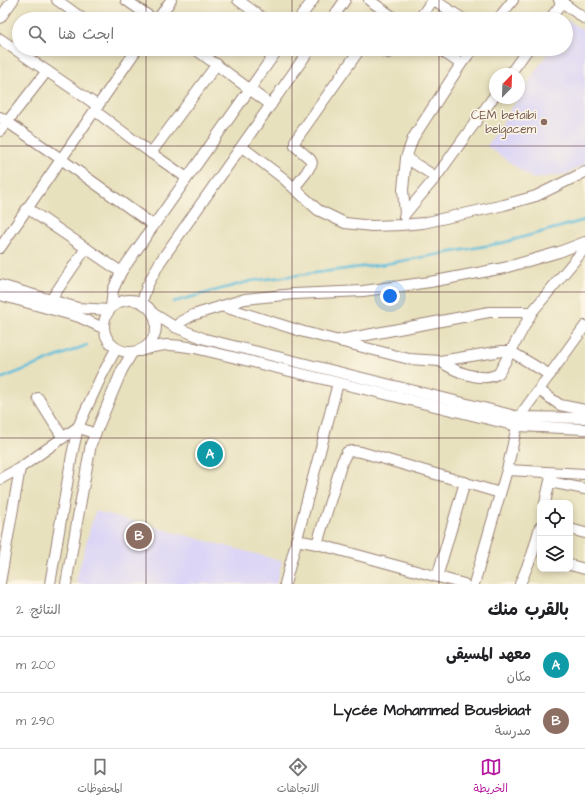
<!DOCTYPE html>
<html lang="ar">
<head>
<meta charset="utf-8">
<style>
	body { margin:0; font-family:"Architects Daughter","Playpen Sans Arabic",sans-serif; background:#f2f2f2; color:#202124; direction:rtl }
	.controls { position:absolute; right:12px; bottom:12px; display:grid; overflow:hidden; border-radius:8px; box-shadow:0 2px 6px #0003 }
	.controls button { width:36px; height:36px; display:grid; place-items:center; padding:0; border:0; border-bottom:1px solid #e0e0e0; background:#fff; color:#202124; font:20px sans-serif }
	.compass { position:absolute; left:489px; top:68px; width:36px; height:36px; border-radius:50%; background:#fff; box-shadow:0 2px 6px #0003; rotate:23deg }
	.you { position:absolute; left:390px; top:296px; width:14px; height:14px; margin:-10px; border:3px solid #fff; border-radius:50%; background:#1a73e8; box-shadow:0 0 0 6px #1a73e833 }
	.badge { display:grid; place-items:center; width:26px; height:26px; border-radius:50%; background:#b5179e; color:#fff; font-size:13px; font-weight:700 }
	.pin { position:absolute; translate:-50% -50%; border:2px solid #fff; box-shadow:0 1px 4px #0006 }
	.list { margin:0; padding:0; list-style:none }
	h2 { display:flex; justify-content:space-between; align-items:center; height:52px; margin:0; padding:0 16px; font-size:17px }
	h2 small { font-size:13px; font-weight:400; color:#757577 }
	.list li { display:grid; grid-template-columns:26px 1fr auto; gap:12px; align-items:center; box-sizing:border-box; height:56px; padding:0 16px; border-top:1px solid #e0e0e0 }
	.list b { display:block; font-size:15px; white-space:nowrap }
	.list p { margin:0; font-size:13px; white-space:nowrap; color:#757577 }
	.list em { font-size:13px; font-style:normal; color:#757577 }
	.icon { flex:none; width:22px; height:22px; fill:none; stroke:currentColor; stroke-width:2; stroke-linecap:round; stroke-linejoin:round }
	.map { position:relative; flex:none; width:585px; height:584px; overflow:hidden; direction:ltr }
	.search { position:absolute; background:#fff; box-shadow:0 2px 6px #0003; left:12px; right:12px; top:12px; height:44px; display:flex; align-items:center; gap:10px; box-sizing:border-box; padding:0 14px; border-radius:22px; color:#757577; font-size:15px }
	.sheet { height:164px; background:#fff }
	nav { display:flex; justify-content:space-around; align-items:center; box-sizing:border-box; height:56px; border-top:1px solid #e0e0e0; background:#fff; font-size:11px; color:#757577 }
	nav a { display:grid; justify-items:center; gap:2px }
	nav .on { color:#b5179e }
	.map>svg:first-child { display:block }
	.built { fill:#dcd5f6 }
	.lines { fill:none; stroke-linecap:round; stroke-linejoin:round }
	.stream { stroke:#5dbddc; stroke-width:2.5 }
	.minor-casing { stroke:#998074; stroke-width:12 }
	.minor { stroke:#fff; stroke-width:10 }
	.grid { fill:none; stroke:#4a1f2b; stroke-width:1; stroke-opacity:0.55 }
	.education-dot { fill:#8d6e63; stroke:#fcf5e5; stroke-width:1.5 }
	.labels { text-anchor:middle; stroke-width:3; stroke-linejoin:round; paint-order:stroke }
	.education-label { font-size:12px; fill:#785e54; stroke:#fcf5e5; text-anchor:end }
</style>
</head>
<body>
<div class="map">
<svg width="585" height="584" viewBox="0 0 585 584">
	<rect width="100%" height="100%" fill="#fcf5e5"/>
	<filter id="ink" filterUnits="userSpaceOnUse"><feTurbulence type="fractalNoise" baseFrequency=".025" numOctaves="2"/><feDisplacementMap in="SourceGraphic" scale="8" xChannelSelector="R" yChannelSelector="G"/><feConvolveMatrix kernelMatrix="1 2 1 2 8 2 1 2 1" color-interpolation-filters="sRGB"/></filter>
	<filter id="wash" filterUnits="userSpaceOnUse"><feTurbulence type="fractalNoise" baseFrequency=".012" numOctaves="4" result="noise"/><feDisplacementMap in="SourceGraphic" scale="16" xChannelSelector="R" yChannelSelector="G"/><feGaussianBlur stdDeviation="0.9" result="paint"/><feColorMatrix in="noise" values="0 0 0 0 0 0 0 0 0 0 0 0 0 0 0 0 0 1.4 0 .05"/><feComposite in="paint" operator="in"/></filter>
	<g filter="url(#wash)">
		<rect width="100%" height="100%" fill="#e8e1be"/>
		<g class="built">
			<path d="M568,20L585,32V164L566,174L533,179L487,146L550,49H566V23Z"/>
			<path d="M95,511L282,561L276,584H79L76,580Z"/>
		</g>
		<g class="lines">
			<g class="stream">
				<path d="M173,302L251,281L385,264L502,243L585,220"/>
				<path d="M0,379L87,345"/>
			</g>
		</g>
	</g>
	<g filter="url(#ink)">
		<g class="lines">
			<g class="minor-casing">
				<g id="minor">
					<path d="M57,0L83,19"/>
					<path d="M126,0L153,19"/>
					<path d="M238,0L264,19"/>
					<path d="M369,0L396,19"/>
					<path d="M434,0L463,19"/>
					<path d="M559,0L585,19"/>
					<path d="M0,18L13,0"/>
					<path d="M158,19L171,0"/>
					<path d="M299,19L313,0"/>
					<path d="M332,19L345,0"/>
					<path d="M419,19L433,0"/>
					<path d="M498,19L513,0"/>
					<path d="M550,19L564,0"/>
					<path d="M0,39L98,106"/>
					<path d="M195,49L271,105"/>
					<path d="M380,49L388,53L393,49"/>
					<path d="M439,49L461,64"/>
					<path d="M510,74L528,49"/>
					<path d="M95,111L151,153L217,64"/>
					<path d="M0,117L61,159L153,225"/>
					<path d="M0,131L47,71"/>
					<path d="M242,147L283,178L318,210L345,223L372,226L401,225L423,223L504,205L536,196L585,172"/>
					<path d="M151,153L187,178"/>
					<path d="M406,158L436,177"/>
					<path d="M294,188L306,173L312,163L310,159L295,146V141L360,49"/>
					<path d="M27,208L121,272"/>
					<path d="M405,214L403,190L406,158L413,138L461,64L473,49"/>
					<path d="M404,216L405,214L436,177L495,95"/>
					<path d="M0,248L137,49"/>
					<path d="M0,285L78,308L109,310"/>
					<path d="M0,295L79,317L103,328"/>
					<circle cx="130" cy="326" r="26"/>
					<path d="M50,301L86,248"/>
					<path d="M142,302L147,286L160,262L310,49"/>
					<path d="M221,306L304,332L409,359L440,361L502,351H510L550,375"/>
					<path d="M111,307L113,290L121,272L278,49"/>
					<path d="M154,314L175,327L205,339L519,417L585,418"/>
					<path d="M175,327L182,321L193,315L245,299L294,294L363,291L430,282L504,268L559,252L585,242"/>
					<path d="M340,340L489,312H532"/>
					<path d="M140,351C164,343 171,344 195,348L518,426L585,429"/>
					<path d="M440,361C454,371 483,384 499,373L532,312L585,248"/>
					<path d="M539,390L560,405L585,410"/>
					<path d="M38,398L63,438"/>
					<path d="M507,470L585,474"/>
					<path d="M0,479L20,468L78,427L95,434"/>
					<path d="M550,482L585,489"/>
					<path d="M545,503L551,476"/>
					<path d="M570,529L585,533"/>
					<path d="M296,540L317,544L464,584"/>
					<path d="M317,544L342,462L347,452L353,451L361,452L500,493"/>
					<path d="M570,565L585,569"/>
					<path d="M437,577L465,482"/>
					<path d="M0,583L20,468"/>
					<path d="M50,584L72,455L78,427L101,377L116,349"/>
					<path d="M66,584L91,444L122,370L132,353"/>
					<path d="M285,584L338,383"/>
					<path d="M474,584L507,470L519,417L585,326"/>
					<path d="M520,584L532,555L540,527"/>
				</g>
			</g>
			<use href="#minor" class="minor"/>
		</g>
	</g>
	<path class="grid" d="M146,0V19M292,0V19M439,0V19M146,49V584M292,49V584M439,49V584M0,146H585M0,292H585M0,438H585"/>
	<circle class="education-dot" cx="544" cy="122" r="4"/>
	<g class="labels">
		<g class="education-label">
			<text x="536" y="119">CEM betaibi<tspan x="536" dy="14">belgacem</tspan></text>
		</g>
	</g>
</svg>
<div class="controls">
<button><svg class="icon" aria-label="locate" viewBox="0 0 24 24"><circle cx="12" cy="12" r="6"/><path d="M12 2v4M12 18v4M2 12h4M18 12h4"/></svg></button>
<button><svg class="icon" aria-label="layers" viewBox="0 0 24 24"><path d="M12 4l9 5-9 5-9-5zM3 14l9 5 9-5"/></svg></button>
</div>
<svg class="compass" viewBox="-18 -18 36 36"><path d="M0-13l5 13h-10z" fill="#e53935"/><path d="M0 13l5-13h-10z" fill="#757577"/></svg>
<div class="you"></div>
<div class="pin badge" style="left:210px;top:454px;background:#0f9aa8">A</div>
<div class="pin badge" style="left:139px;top:536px;background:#8d6e63">B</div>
<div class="search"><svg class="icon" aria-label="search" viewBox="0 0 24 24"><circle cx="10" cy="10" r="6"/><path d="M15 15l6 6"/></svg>ابحث هنا</div>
</div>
<section class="sheet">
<h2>بالقرب منك<small>النتائج: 2</small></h2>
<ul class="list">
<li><span class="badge" style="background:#0f9aa8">A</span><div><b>معهد المسيقى</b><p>مكان</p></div><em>200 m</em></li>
<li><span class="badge" style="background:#8d6e63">B</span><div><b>Lycée Mohammed Bousbiaat</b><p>مدرسة</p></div><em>290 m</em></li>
</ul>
</section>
<nav>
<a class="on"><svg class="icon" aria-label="map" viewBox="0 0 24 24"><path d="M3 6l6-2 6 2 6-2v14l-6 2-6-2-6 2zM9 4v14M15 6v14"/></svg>الخريطة</a>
<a><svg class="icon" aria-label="directions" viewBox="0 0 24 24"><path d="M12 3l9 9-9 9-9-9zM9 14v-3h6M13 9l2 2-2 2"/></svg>الاتجاهات</a>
<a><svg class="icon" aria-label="saved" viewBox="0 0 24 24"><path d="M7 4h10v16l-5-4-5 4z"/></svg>المحفوظات</a>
</nav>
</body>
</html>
